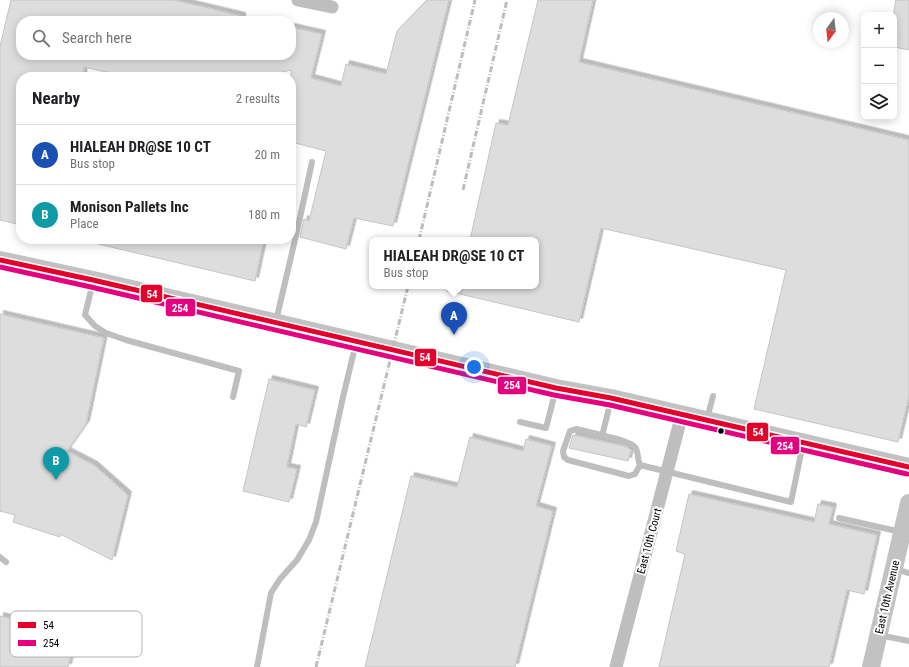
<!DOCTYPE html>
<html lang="en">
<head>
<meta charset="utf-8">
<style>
	body { margin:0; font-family:"Roboto Condensed",sans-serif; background:#f6f6f6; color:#202124 }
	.controls { position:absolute; right:12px; top:12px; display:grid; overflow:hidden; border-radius:8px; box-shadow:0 2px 10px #0003 }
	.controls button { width:36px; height:36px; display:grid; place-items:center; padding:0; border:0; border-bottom:1px solid #e0e0e0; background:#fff; color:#202124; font:20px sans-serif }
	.compass { position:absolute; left:813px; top:12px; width:36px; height:36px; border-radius:50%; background:#fff; box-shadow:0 2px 10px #0003; rotate:195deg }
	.you { position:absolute; left:474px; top:367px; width:14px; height:14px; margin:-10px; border:3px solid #fff; border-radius:50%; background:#1a73e8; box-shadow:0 0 0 6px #1a73e833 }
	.badge { display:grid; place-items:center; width:26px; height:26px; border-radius:50%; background:#7c3aed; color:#fff; font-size:13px; font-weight:700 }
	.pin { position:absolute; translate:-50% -33px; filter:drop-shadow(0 1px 2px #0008) }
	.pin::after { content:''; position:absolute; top:21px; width:14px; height:12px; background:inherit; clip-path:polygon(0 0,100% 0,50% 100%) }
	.popup { position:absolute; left:369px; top:237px; width:170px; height:52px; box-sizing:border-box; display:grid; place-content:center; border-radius:8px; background:#fff; filter:drop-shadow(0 1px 3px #0005); font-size:13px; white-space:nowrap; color:#757577 }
	.popup b { font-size:15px; color:#202124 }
	.popup::after { content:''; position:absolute; left:50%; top:100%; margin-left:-8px; border:8px solid transparent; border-top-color:#fff }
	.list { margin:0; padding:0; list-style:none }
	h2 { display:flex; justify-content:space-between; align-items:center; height:52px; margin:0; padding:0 16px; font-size:17px }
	h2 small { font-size:13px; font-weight:400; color:#757577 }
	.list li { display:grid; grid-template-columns:26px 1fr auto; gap:12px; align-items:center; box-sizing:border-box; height:60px; padding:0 16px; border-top:1px solid #e0e0e0 }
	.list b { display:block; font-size:15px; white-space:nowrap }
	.list p { margin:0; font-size:13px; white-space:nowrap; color:#757577 }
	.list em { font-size:13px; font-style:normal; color:#757577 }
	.icon { flex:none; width:22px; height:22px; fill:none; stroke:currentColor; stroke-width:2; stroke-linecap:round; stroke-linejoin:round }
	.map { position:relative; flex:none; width:909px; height:667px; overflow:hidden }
	.search { position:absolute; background:#fff; box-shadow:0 2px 10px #0003; left:16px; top:16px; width:280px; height:44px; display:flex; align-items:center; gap:10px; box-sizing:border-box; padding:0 14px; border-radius:16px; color:#757577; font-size:15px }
	.panel { position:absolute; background:#fff; box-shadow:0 2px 10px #0003; left:16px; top:72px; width:280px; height:172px; border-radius:16px }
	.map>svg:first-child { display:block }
	.building { fill:#ddd; stroke:#c5c5c5; filter:url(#shadow) }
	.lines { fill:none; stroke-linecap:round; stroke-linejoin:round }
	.lane { stroke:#bebebe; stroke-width:6 }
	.street { stroke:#bebebe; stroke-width:13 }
	.secondary { stroke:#c2c2c2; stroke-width:18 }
	.rail { stroke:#bdbdbd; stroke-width:3; stroke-dasharray:6 2 1 2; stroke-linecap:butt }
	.bus-1-casing { stroke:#fff; stroke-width:8 }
	.bus-2-casing { stroke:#fff; stroke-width:8 }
	.bus-1 { stroke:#e4002b; stroke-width:5 }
	.bus-2 { stroke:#e5007d; stroke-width:5 }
	.bus-dot { fill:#000; stroke:#fff; stroke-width:1.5 }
	.labels { text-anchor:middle; stroke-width:4; stroke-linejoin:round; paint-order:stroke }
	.street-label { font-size:11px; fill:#000; stroke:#fff }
	.key { fill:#fff; stroke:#b2b2b2; stroke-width:1 }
	.key-label { font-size:11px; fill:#000 }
	.line-badge { stroke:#fff; stroke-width:1.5 }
	.badge-label { font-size:11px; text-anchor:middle; font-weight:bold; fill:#fff }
</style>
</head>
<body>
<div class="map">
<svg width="909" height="667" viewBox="0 0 909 667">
	<defs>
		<filter id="shadow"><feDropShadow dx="3.5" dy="-3.5" stdDeviation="0" flood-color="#0004"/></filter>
	</defs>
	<rect width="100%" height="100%" fill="#fff"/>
	<g class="building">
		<path d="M11,0H174L242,16V21H21V55H291V27L322,34L311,78L341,86L346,64L386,74L397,31L427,0H449L393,226L354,218L346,249L300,237L304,219L309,221L326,151L291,142V70L262,77H128L84,67L83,77H21V225L0,220V46Z"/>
		<path d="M538,0H593L579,62L909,140V396L898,442L754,409L786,270L601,228L579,322L447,291L448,286H536V240H470L496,123L508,125Z"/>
		<path d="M896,0H909V50L894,47V10Z"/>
		<path d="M99,239H264L255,281L98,244Z"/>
		<path d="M0,314L104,338L86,424L67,451L94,465L128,495L112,560L60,534V537L13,522L15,515L0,511Z"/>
		<path d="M269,379L315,390L306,427L296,424L287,467L297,469L289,502L243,491Z"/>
		<path d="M573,435L624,446L629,448L631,450L628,461L569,448Z"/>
		<path d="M470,437L523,451L526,439L552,446L536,506L553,511L515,667H365L411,476L457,487Z"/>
		<path d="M689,494L814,522L818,504L833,507L829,524L877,535L864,594L847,590L829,667H659L685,554L676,551Z"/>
		<path d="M0,616L76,634L68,667H0Z"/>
	</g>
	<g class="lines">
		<g class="lane">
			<path d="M93,282L85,315L95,326L106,333L126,340L239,371L233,397"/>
			<path d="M276,321L298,227L312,162"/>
			<path d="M707,419L713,396"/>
			<path d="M520,422L546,428L556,389"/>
			<path d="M602,436L611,400"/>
			<path d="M640,465L635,474L629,476L568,460L564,457L563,451L570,431L577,429C588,432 629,440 635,447C639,452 637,459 640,465L791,502L803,444"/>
			<path d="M839,518L901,532"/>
			<path d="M0,557L6,562"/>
			<path d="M895,569L909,573"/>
			<path d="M879,635L909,641"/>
			<path d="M257,667L271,593L280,579L297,560L309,540L316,522L343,397L356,343"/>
		</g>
		<g class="street">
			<path d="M298,0L332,7"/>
			<path d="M616,667L682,414"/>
		</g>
		<g class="secondary">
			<path d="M0,260L93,280L556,388L611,398L909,467"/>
			<path d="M871,667L909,503"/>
		</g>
		<g class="rail">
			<path d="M463,190L507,0"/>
			<path d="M419,240L475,0"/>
			<path d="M316,667L408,286"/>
		</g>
		<g class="bus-1-casing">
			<path id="bus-1" d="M0,260L93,280L556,388L611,398L909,467"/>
		</g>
		<g class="bus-2-casing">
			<path id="bus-2" d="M0,267L91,287L554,395L610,405L907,474"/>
		</g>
		<use href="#bus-1" class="bus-1"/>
		<use href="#bus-2" class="bus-2"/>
	</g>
	<circle class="bus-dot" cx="721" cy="431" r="3.5"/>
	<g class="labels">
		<g class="street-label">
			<text transform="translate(649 541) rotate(-75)" y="4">East 10th Court</text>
			<text transform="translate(887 597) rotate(-77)" y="4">East 10th Avenue</text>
		</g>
	</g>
	<rect x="10" y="611" width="132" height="46" rx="6" class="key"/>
	<rect x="18" y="622" width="18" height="6" fill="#e4002b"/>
	<rect x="18" y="640" width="18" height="6" fill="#e5007d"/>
	<g class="key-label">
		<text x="43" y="629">54</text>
		<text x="43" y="647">254</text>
	</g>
	<g class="line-badge">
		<rect x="140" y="284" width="23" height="19" rx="4" fill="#e4002b"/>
		<rect x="165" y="298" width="31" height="19" rx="4" fill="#e5007d"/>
		<rect x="414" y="348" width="23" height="19" rx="4" fill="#e4002b"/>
		<rect x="497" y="376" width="30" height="19" rx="4" fill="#e5007d"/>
		<rect x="746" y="422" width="23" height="20" rx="4" fill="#e4002b"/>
		<rect x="770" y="436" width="30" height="19" rx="4" fill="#e5007d"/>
	</g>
	<g class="badge-label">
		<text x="152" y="298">54</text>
		<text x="180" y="312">254</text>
		<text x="425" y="361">54</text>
		<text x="512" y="389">254</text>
		<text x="758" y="436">54</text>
		<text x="785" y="450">254</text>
	</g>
</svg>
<div class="controls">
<button>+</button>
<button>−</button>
<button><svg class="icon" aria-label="layers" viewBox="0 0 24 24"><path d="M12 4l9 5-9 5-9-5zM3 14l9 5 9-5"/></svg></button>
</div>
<svg class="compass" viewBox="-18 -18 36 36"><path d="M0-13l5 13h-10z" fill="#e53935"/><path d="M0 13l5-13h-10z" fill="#757577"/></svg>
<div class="you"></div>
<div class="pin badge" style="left:454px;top:335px;background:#1a4fb4">A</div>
<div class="popup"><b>HIALEAH DR@SE 10 CT</b>Bus stop</div>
<div class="pin badge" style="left:56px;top:480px;background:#0f9aa8">B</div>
<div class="search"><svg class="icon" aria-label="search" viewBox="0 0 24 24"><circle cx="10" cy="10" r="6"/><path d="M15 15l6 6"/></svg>Search here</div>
<section class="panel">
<h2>Nearby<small>2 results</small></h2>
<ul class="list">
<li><span class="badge" style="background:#1a4fb4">A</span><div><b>HIALEAH DR@SE 10 CT</b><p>Bus stop</p></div><em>20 m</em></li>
<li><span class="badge" style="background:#0f9aa8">B</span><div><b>Monison Pallets Inc</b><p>Place</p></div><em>180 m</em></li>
</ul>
</section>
</div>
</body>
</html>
